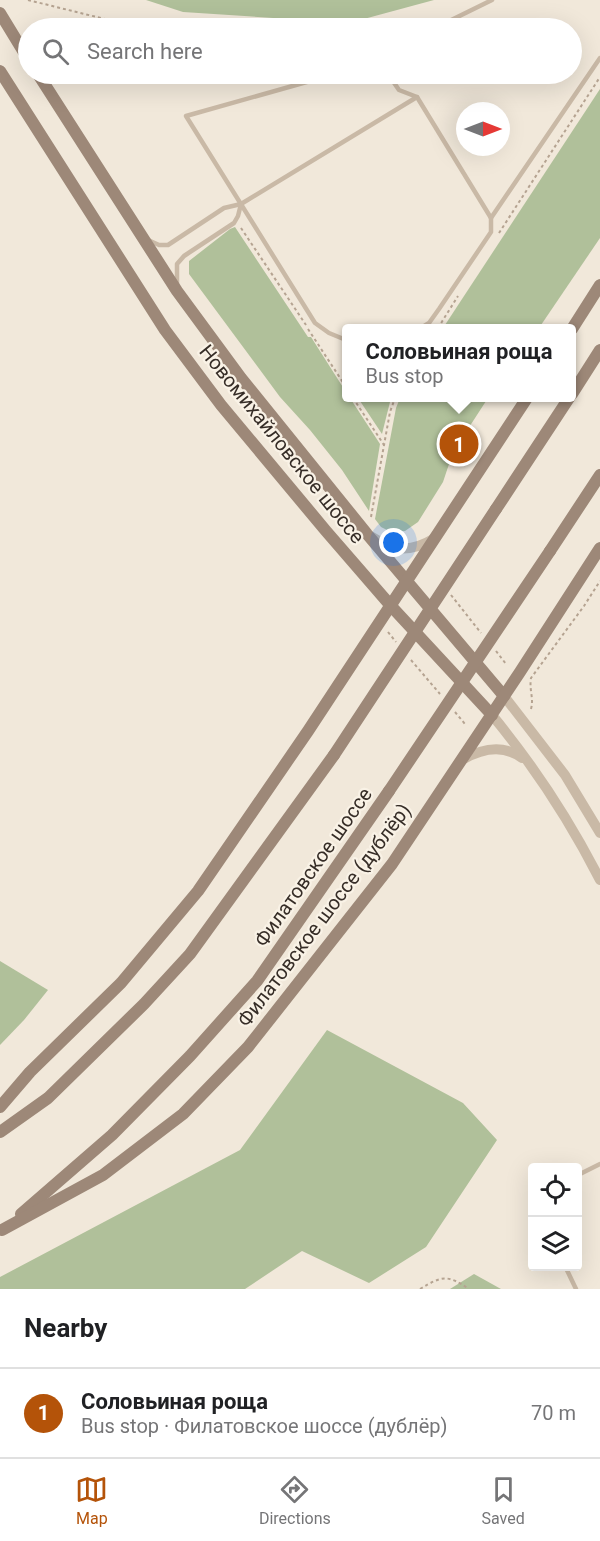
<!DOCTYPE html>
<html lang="en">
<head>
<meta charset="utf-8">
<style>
	body { margin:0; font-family:Roboto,sans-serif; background:#f2f2f2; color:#202124 }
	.controls { position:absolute; right:18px; bottom:18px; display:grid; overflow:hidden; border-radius:6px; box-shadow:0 6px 24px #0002 }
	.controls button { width:54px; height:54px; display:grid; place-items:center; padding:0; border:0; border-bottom:2px solid #e0e0e0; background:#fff; color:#202124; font:30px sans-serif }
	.compass { position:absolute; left:456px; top:102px; width:54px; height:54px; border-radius:50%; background:#fff; box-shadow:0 6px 24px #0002; rotate:90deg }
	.you { position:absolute; left:394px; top:543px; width:21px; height:21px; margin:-15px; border:4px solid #fff; border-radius:50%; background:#1a73e8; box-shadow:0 0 0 9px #1a73e833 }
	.badge { display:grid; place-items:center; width:39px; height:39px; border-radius:50%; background:#b45309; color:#fff; font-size:20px; font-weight:700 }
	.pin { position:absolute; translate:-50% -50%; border:3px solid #fff; box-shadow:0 2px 6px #0006 }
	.popup { position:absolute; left:342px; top:324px; width:234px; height:78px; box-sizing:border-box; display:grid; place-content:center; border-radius:6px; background:#fff; filter:drop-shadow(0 2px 4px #0005); font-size:20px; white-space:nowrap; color:#757577 }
	.popup b { font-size:22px; color:#202124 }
	.popup::after { content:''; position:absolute; left:50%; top:100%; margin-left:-12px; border:12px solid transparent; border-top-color:#fff }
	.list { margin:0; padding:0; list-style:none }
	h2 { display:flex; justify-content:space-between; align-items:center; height:78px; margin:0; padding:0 24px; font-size:26px }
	h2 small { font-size:20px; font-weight:400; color:#757577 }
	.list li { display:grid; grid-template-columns:39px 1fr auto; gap:18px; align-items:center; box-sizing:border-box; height:90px; padding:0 24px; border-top:2px solid #e0e0e0 }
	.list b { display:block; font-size:22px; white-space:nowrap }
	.list p { margin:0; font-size:20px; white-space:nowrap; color:#757577 }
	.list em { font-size:20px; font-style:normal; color:#757577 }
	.icon { flex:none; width:33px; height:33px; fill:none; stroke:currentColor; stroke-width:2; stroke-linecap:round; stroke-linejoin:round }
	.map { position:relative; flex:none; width:600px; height:1289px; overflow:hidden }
	.search { position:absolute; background:#fff; box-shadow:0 6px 24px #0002; left:18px; right:18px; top:18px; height:66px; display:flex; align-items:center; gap:15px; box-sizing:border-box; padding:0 21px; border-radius:33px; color:#757577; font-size:22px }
	.sheet { height:168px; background:#fff }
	nav { display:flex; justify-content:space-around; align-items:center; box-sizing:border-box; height:84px; border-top:2px solid #e0e0e0; background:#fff; font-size:16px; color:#757577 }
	nav a { display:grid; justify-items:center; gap:3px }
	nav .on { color:#b45309 }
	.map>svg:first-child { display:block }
	.green { fill:#b0c09a }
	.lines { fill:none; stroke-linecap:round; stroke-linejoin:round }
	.path { stroke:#b5a391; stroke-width:2; stroke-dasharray:3 3; stroke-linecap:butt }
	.service { stroke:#c9b9a6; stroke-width:4.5 }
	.tertiary { stroke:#c9b9a6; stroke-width:10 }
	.secondary { stroke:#9d8878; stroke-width:12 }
	.secondary-bridge { stroke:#9d8878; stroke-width:12 }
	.labels { text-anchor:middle; stroke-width:4.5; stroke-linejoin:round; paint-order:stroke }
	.street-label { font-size:20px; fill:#362d27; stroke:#f9f2e6 }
</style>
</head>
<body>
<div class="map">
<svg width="600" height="1289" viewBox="0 0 600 1289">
	<rect width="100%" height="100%" fill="#f1e8da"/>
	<g class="green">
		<path d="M146,0H434L349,23L183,12Z"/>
		<path d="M600,89V238L539,328H443Z"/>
		<path d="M235,227L308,337H311L346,392V398H350L380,444L369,511L342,470L310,430L280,397L189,274V261L230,229Z"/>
		<path d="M358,398H391L382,434Z"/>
		<path d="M400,398H488L453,452L443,482L418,522L405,531L391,532L381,527L375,519L396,408Z"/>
		<path d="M0,961L48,990L24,1020L0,1045Z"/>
		<path d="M327,1030L463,1103L497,1140L426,1247L369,1283L302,1251L245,1289H0V1277L240,1150Z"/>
		<path d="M474,1274L501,1289H450Z"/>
	</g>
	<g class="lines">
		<g class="path">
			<path d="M28,0L141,28"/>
			<path d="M241,228L306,325"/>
			<path d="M499,233L600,77"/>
			<path d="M438,328L458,296"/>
			<path d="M308,329L346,387"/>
			<path d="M353,398L384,445"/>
			<path d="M371,517L390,412L395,398"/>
			<path d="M451,595L481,633"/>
			<path d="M388,632L396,642"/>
			<path d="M496,651L506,664"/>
			<path d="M411,660L440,694"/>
			<path d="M531,709C534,698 529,690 531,678L584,606L600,581"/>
			<path d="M455,712L465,724"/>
			<path d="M420,1289C442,1276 447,1274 469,1289"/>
		</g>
		<g class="service">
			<path d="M435,28L492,0"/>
			<path d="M335,74L186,116L315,323L329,333L346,340"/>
			<path d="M388,74L399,90L417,97L491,218"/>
			<path d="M148,240L159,245H168L224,208L241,204L417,97"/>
			<path d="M177,285V264L184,256L234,223L238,216L241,204"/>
			<path d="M421,328L429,323L439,309L491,232V218L600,58"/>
			<path d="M578,1175L600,1164"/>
			<path d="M565,1266L576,1289"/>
		</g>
		<g class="tertiary">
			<path d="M372,537C395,552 412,552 435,538"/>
			<path d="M504,696L565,775L600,833"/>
			<path d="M492,715C534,766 570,821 600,880"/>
			<path d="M462,760C481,749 503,744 522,758"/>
		</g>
		<g class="secondary">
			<path d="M0,13L28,59"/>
			<path d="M0,71L165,330L221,405L326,531L391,606L492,715"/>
			<path d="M38,74L177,291L241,378L367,534L504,696"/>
			<path d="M572,329L600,285"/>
			<path d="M572,394L600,350"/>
			<path d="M496,509L569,398"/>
			<path d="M550,551L600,475"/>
			<path d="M0,1107L30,1072L121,983L198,891L308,731L527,398"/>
			<path d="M0,1132L48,1098L144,1004L190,954L334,755"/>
			<path d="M21,1214L112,1135L190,1056L257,981L389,791"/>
			<path d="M2,1230L103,1175L183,1114L248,1047L392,864L520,672L600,548"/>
		</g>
		<g class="secondary-bridge">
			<path d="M334,755L496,509"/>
			<path d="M389,791L550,551"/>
		</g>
	</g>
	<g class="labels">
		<g class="street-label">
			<text transform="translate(282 444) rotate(51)" y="7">Новомихайловское шоссе</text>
			<text transform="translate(313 867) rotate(-55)" y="7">Филатовское шоссе</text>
			<text transform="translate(324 915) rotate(-53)" y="7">Филатовское шоссе (дублёр)</text>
		</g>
	</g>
</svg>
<div class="controls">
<button><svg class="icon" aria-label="locate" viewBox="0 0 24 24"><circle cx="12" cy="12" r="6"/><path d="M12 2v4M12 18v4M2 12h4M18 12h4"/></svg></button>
<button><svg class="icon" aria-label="layers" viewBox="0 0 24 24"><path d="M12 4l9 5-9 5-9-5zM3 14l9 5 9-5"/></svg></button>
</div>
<svg class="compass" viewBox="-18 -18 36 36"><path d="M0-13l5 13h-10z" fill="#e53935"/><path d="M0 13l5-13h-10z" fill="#757577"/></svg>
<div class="you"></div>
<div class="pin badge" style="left:459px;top:444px">1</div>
<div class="popup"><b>Соловьиная роща</b>Bus stop</div>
<div class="search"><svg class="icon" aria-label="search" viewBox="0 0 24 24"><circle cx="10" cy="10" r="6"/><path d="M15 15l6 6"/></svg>Search here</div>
</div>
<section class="sheet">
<h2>Nearby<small></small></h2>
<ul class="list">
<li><span class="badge">1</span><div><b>Соловьиная роща</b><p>Bus stop · Филатовское шоссе (дублёр)</p></div><em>70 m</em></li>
</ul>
</section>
<nav>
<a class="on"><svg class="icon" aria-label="map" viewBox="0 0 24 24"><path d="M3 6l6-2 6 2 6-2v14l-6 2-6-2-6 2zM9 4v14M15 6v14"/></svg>Map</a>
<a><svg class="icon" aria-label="directions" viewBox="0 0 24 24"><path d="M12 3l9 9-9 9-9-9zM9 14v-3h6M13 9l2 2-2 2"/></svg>Directions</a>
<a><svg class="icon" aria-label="saved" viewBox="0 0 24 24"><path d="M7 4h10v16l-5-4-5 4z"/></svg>Saved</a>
</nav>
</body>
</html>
